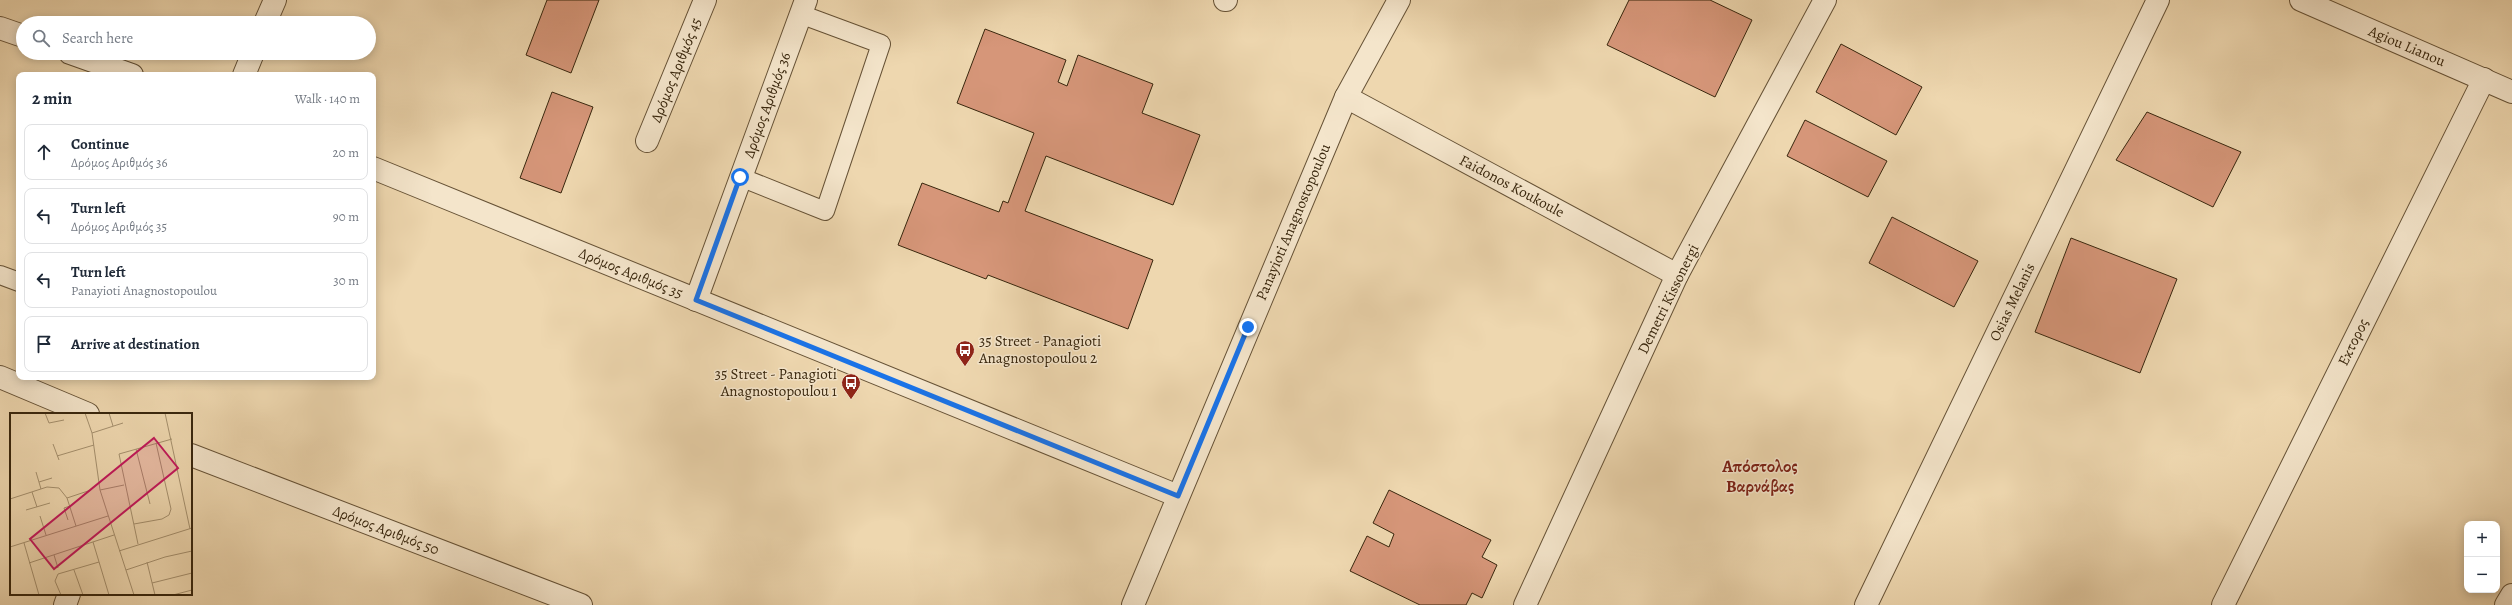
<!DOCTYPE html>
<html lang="en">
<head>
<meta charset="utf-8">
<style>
	body { margin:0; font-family:Alegreya,serif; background:#f6f6f7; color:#1f2937 }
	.controls { position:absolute; right:12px; bottom:12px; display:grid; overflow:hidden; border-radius:8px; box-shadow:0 2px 10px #0003 }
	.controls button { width:36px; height:36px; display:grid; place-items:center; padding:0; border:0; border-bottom:1px solid #e0e1e3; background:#fff; color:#1f2937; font:20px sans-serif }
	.stop { position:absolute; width:12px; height:12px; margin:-9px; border:3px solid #1a73e8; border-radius:50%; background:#fff }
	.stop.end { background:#1a73e8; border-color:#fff; box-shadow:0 1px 4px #0008 }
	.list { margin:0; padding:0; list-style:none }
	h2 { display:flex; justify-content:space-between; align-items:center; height:52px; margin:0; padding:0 16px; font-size:17px }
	h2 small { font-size:13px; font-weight:400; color:#747a83 }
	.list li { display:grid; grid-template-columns:26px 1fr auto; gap:12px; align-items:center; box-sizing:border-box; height:56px; margin:0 8px 8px; padding:0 8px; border:1px solid #e0e1e3; border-radius:8px }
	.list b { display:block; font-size:15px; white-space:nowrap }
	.list p { margin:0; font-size:13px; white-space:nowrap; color:#747a83 }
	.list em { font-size:13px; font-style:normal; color:#747a83 }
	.icon { flex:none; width:22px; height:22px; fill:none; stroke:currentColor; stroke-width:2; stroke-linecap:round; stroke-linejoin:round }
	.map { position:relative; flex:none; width:2512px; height:605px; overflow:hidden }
	.search { position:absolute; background:#fff; box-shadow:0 2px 10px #0003; left:16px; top:16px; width:360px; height:44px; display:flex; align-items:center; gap:10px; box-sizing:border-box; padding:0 14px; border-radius:22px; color:#747a83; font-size:15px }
	.panel { position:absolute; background:#fff; box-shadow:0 2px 10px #0003; left:16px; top:72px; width:360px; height:308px; border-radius:8px }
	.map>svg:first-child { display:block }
	.building { fill:#d69679; stroke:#38260d }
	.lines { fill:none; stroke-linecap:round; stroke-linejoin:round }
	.service-casing { stroke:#665236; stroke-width:20 }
	.minor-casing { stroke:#665236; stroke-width:24 }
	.service { stroke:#f4e5cb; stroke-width:18 }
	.minor { stroke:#f4e5cb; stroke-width:22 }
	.route { stroke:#1a73e8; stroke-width:5 }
	.labels { text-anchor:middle; stroke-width:3; stroke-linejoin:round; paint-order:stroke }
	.street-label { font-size:15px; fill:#38260d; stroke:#f4e5cb }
	.poi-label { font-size:15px; fill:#38260d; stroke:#f4e5cb; text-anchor:start }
	.quarter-label { font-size:17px; font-weight:bold; fill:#7a1f14; stroke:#f4e5cb }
	.inset-road { fill:none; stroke:#a5906e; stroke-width:1 }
	.view { fill:#c2185b; fill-opacity:0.15; stroke:#c2185b; stroke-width:2 }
	.inset-edge { fill:none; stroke:#38260d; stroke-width:2 }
</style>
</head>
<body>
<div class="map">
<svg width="2512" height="605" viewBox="0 0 2512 605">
	<rect width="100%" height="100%" fill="#eed7af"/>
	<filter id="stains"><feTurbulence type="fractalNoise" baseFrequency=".005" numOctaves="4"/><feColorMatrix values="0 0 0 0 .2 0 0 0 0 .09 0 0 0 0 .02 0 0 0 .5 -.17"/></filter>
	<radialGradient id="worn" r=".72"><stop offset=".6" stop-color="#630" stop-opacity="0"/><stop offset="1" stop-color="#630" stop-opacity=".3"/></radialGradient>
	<g class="building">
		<path d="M547,0H599L571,73L526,55Z"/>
		<path d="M1629,0H1710L1752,20L1715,97L1607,45Z"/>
		<path d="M985,29L1066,60L1058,82L1067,86L1078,55L1153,84L1142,113L1200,135L1173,205L1046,156L1025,211L1153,260L1128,329L988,275L986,279L898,245L922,183L999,212L1003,201L1008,203L1034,133L957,103Z"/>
		<path d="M1841,44L1922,87L1896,135L1816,92Z"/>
		<path d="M552,92L593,107L561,193L520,178Z"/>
		<path d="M2147,112L2241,152L2213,207L2116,160Z"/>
		<path d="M1805,120L1887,161L1868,197L1787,156Z"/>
		<path d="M1892,217L1978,261L1954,307L1869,263Z"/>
		<path d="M2071,238L2177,279L2140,373L2035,332Z"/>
		<path d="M1389,490L1491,540L1482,557L1497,565L1482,598L1472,593L1466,605H1420L1350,571L1367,536L1389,547L1394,534L1373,523Z"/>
	</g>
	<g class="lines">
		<g class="service-casing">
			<g id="service">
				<path d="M740,177L825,211L881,44L800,14"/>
				<path d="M0,275L19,282"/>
			</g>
		</g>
		<g class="minor-casing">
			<g id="minor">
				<path d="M1225,0H1226"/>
				<path d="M2301,0L2512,92"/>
				<path d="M265,23L275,0"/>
				<path d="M0,28L23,36"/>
				<path d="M70,53L132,75"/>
				<path d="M244,75L253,53"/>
				<path d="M1346,97L1677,275"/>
				<path d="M647,141L705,0"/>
				<path d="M373,168L1178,496"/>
				<path d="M696,300L806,0"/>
				<path d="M0,377L88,414"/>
				<path d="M191,455L581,605"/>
				<path d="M65,605L69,594"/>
				<path d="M1133,605L1346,97L1399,0"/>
				<path d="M1525,605L1677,275L1825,0"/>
				<path d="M1866,605L2158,0"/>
				<path d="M2223,605L2484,79"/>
				<path d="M2506,605L2512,595"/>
			</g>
		</g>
		<use href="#service" class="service"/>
		<use href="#minor" class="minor"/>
	</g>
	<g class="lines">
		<path class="route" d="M740,177L696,300L1178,496L1248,327"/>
	</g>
	<defs>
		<g id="bus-pin" transform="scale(1)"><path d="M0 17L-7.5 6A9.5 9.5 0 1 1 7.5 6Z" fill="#8f2418" stroke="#f4e5cb"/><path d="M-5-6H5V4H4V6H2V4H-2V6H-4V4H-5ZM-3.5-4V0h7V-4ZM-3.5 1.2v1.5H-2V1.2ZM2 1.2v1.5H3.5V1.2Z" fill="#fff"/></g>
	</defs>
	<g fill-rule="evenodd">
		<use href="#bus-pin" x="965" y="350"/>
		<use href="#bus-pin" x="851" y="383"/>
	</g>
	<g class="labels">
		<g class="street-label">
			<text transform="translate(2407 46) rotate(23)" y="5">Agiou Lianou</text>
			<text transform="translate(676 70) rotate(-68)" y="5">Δρόμος Αριθμός 45</text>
			<text transform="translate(767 105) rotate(-70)" y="5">Δρόμος Αριθμός 36</text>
			<text transform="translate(1512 186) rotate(28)" y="5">Faidonos Koukoule</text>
			<text transform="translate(1293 222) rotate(-67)" y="5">Panayioti Anagnostopoulou</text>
			<text transform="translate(631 273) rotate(22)" y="5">Δρόμος Αριθμός 35</text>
			<text transform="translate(1668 299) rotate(-64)" y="5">Demetri Kissonergi</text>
			<text transform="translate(2012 302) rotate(-64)" y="5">Osias Melanis</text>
			<text transform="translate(2353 342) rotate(-64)" y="5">Εκτορος</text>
			<text transform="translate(386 530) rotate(21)" y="5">Δρόμος Αριθμός 50</text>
		</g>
		<g class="poi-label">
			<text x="979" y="346">35 Street - Panagioti<tspan x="979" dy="17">Anagnostopoulou 2</tspan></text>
			<text x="837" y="379" text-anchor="end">35 Street - Panagioti<tspan x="837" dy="17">Anagnostopoulou 1</tspan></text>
		</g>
		<g class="quarter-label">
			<text x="1760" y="472">Απόστολος<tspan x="1760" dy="20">Βαρνάβας</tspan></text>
		</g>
	</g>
	<g transform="translate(10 413)">
		<rect width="182" height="182" fill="#eed7af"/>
		<path class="inset-road" d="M35,0L39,10L54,7M75,0L82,20L90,77L124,182M99,0L103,13M155,0L180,116M82,20L113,10M43,31L49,47M126,36L140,91M47,43L84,32M26,59L31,76M29,69L42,65M90,77L114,72M22,79L27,94M57,85L81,77M0,86L37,74L49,75L57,85L66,113M16,97L40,90M30,103L36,122M58,107L54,95L60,93M124,111L152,106L159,102L161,96L146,30M83,129L99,182M14,130L29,182M128,131L109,41L162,26M0,134L98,103M109,138L182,115M44,142L48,155M137,149L145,182M19,150L104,122M64,157L73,182M116,157L155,144L182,138M142,170L182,160M51,182L45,168L48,161L89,149M163,182L182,177"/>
		<path class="view" d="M144,25L168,55L44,156L20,126Z"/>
		<rect width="182" height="182" class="inset-edge"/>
	</g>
	<rect width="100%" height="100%" filter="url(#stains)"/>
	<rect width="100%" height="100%" fill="url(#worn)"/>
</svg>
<div class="controls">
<button>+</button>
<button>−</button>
</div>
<div class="stop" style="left:740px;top:177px"></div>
<div class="stop end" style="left:1248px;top:327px"></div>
<div class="search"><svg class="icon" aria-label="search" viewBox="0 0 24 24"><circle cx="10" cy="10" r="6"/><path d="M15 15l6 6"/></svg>Search here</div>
<section class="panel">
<h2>2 min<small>Walk · 140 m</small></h2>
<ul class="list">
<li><svg class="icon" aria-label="ahead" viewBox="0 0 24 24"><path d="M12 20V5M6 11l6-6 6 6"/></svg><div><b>Continue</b><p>Δρόμος Αριθμός 36</p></div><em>20 m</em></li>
<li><svg class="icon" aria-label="left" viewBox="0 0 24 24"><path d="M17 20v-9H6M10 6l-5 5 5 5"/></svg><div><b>Turn left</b><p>Δρόμος Αριθμός 35</p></div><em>90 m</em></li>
<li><svg class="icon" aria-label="left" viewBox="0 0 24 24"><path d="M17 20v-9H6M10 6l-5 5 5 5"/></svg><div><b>Turn left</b><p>Panayioti Anagnostopoulou</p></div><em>30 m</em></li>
<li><svg class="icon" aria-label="arrive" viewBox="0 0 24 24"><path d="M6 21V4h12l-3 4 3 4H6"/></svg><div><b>Arrive at destination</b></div></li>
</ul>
</section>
</div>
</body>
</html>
